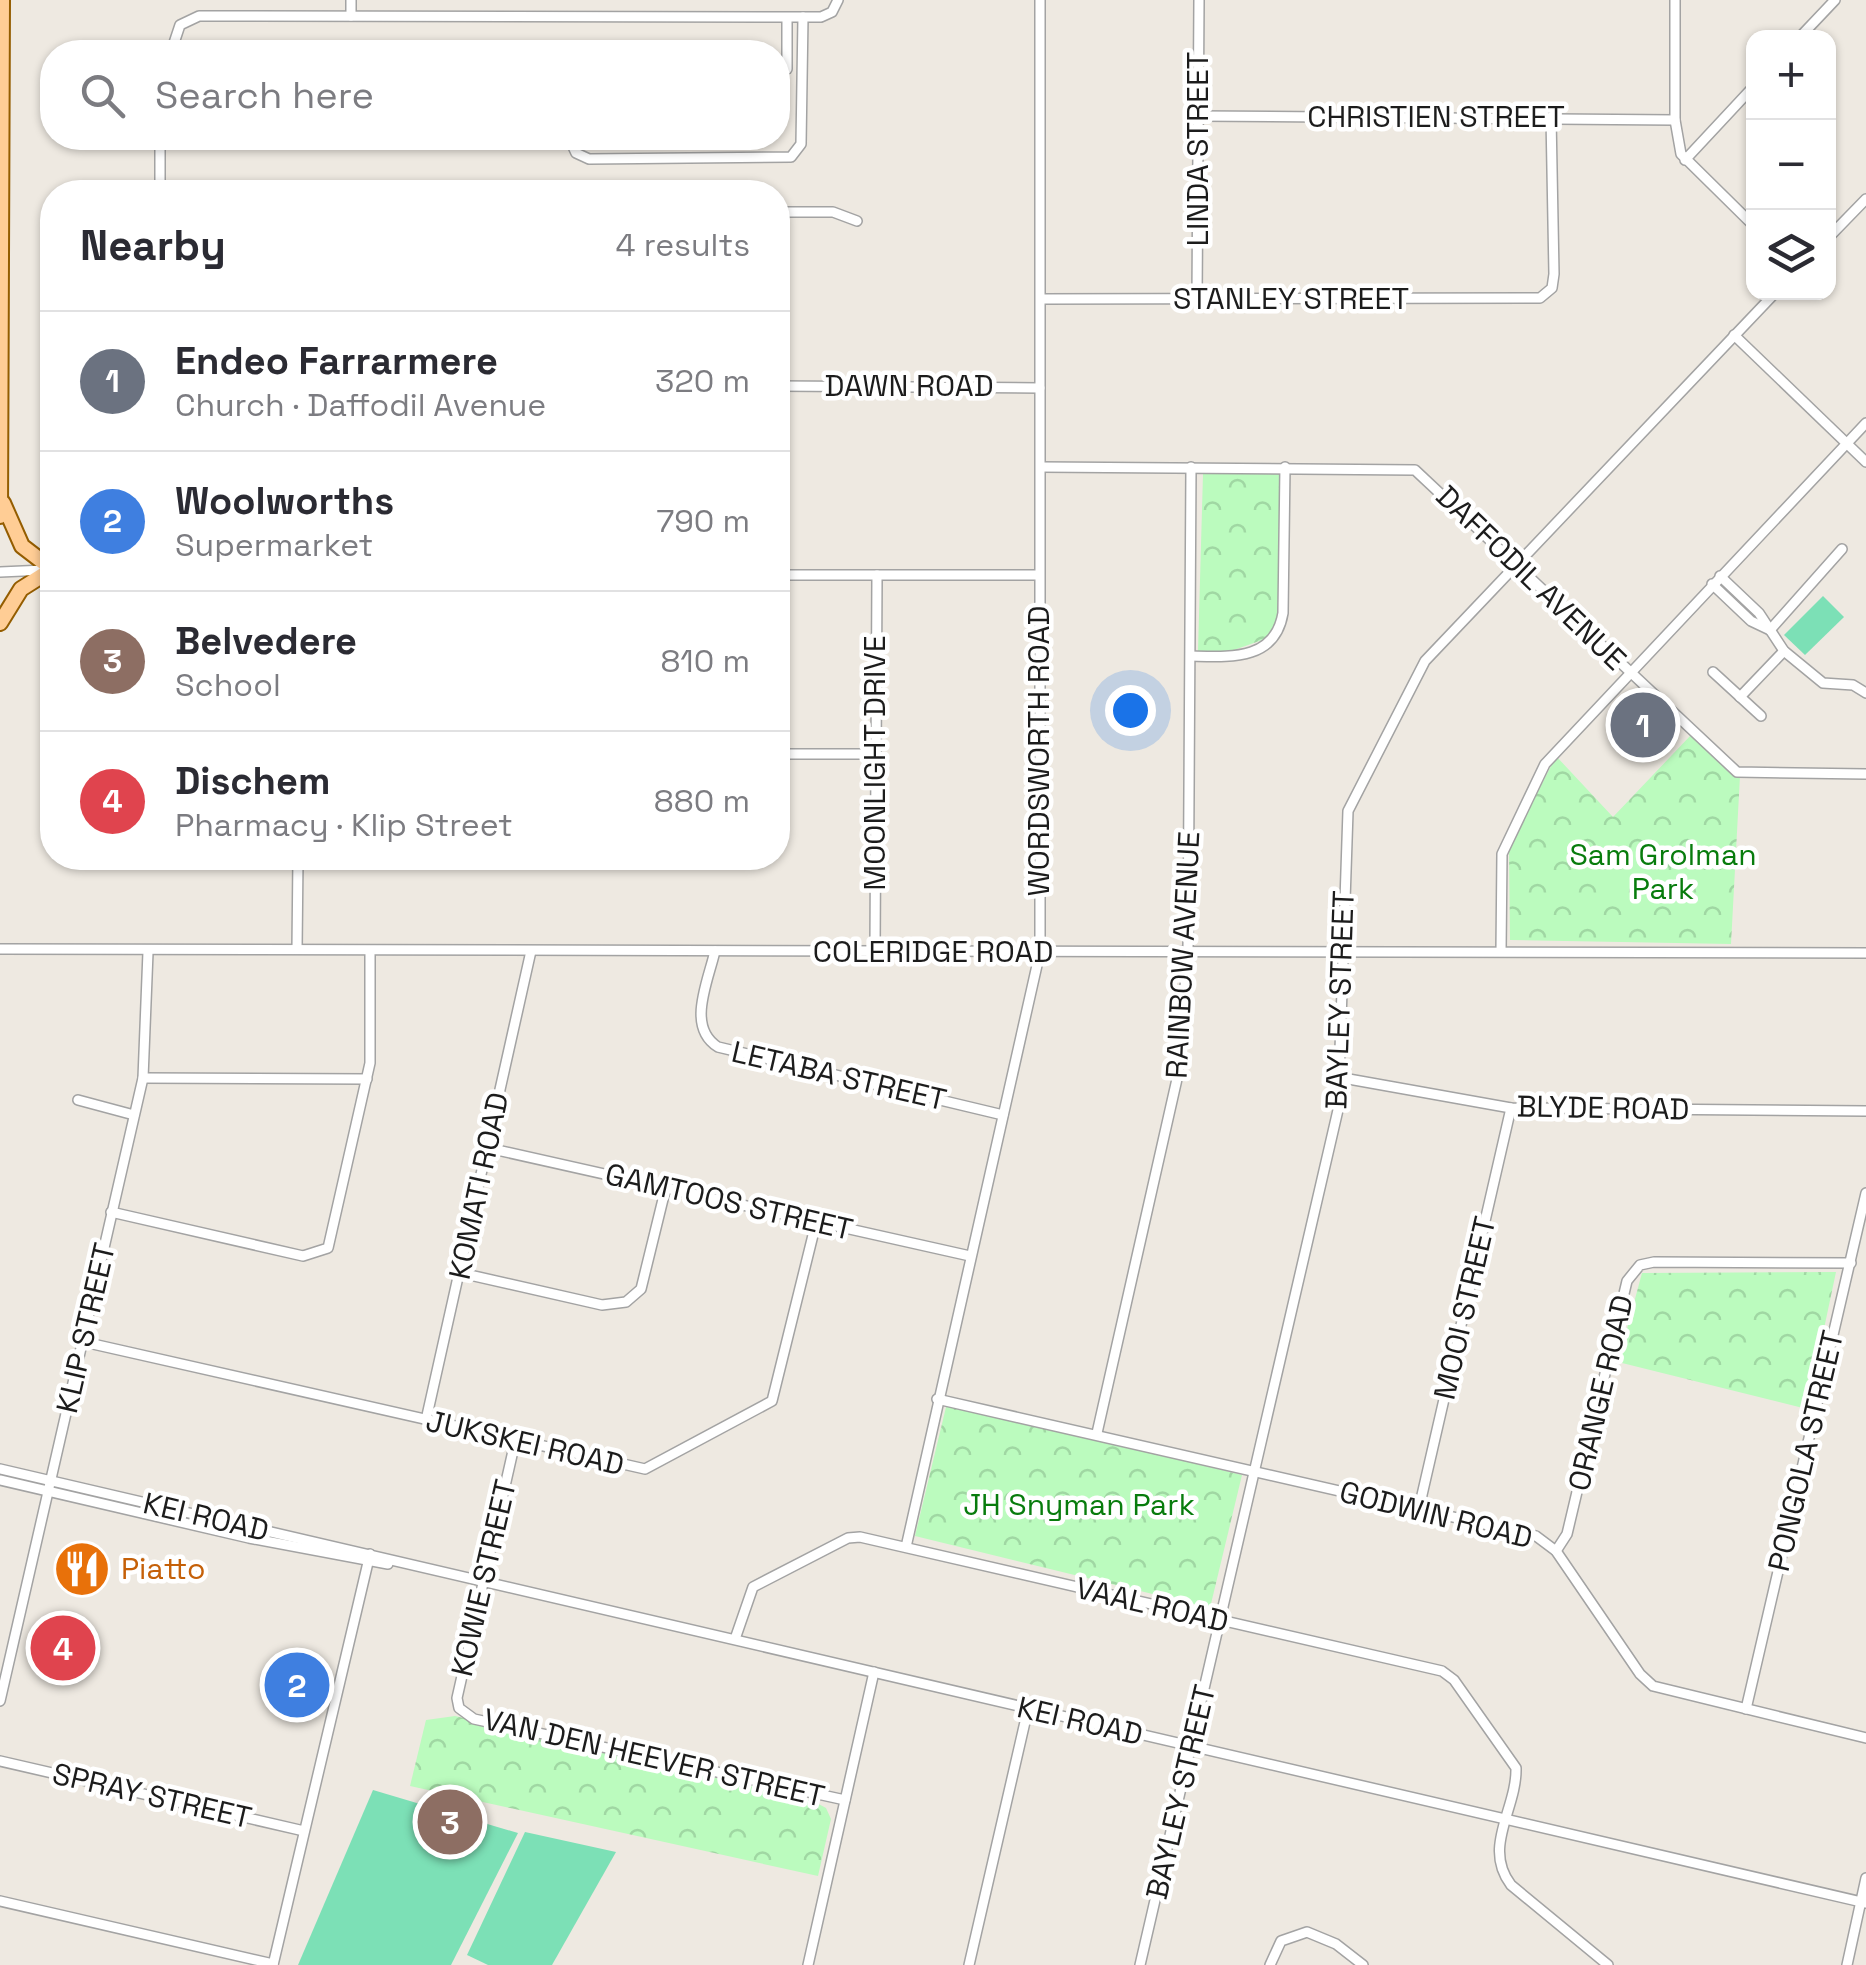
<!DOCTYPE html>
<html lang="en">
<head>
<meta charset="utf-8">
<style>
	body { margin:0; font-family:"Space Grotesk",sans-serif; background:#f7f7f7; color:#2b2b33 }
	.controls { position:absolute; right:30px; top:30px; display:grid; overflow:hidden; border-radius:20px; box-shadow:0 2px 8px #0004 }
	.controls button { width:90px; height:90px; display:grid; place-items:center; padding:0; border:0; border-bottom:2px solid #e1e1e2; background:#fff; color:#2b2b33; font:50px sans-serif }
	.you { position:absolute; left:1130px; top:710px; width:35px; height:35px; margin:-25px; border:8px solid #fff; border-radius:50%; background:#1a73e8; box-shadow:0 0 0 15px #1a73e833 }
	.badge { display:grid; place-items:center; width:65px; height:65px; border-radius:50%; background:#ea580c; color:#fff; font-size:32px; font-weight:700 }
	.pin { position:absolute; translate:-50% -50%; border:5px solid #fff; box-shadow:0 2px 10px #0006 }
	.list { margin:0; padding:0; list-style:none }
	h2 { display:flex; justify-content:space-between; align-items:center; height:130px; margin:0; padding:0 40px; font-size:42px }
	h2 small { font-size:32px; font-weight:400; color:#7c7c81 }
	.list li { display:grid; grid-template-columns:65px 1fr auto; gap:30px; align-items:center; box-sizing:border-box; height:140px; padding:0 40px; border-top:2px solid #e1e1e2 }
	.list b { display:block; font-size:38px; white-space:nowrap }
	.list p { margin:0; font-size:32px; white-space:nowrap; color:#7c7c81 }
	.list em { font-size:32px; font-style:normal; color:#7c7c81 }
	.icon { flex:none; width:55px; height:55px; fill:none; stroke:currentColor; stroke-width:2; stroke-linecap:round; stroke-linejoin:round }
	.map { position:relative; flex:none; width:1866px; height:1965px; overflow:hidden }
	.search { position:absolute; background:#fff; box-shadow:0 2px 8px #0004; left:40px; top:40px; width:750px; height:110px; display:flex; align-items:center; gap:25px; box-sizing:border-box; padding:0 35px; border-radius:40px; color:#7c7c81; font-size:38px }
	.panel { position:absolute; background:#fff; box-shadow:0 2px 8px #0004; left:40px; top:180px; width:750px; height:690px; border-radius:40px }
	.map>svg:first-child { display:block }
	.park { fill:url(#park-crowns) }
	.pitch { fill:#7ce0b6 }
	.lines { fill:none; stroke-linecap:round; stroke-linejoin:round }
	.minor-casing { stroke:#a3a3a3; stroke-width:12 }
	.primary-casing { stroke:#945d00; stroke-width:18 }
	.minor { stroke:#fff; stroke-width:9 }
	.primary { stroke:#ffcd95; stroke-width:14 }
	.labels { text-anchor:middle; stroke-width:9; stroke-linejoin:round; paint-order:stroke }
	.street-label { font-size:30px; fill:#1c1c1c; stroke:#fff }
	.park-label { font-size:30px; fill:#087c0d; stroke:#fff }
	.food-label { font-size:30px; fill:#c56008; stroke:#fff; text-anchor:start }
</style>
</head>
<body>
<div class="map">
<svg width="1866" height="1965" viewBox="0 0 1866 1965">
	<defs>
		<pattern id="park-crowns" width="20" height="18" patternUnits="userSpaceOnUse" patternTransform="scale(2.5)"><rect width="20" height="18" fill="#bbfbbe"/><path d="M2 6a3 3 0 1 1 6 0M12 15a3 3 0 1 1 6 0" fill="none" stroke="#a0d7a3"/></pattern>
	</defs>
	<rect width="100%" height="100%" fill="#eee9e1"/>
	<g class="park">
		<path d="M1282,471L1281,610L1268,638L1231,651H1198L1203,474Z"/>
		<path d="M1691,735L1740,776L1731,944L1510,940L1509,849L1556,756L1613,817Z"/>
		<path d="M1836,1272L1807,1409L1618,1362L1642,1273Z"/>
		<path d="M947,1403L1242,1475L1210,1608L915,1536Z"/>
		<path d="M455,1716L813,1801L826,1808L831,1819L818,1876L410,1786L426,1720Z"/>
	</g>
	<g class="pitch">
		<path d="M1823,596L1844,617L1805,655L1784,635Z"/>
		<path d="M373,1790L518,1833L451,1965H298Z"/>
		<path d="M525,1832L616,1852L552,1965H488L467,1955Z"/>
	</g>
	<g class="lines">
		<g class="minor-casing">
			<g id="minor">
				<path d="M351,0V16"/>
				<path d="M1675,0V120L1681,154L1754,226"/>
				<path d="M1799,38L1835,0"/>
				<path d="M171,52L180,25L199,16L821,17L832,12L838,0"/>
				<path d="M787,69V18"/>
				<path d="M1198,116L1675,120"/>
				<path d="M160,138V192"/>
				<path d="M569,138L576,153L589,159L791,157L801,144L803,17"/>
				<path d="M1685,160L1754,86"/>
				<path d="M778,212H833L857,221"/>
				<path d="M1828,238L1866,199"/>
				<path d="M1042,299L1540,298L1552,288L1554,274L1551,117"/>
				<path d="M1197,299L1199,0"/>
				<path d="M1734,335L1866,462"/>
				<path d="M778,386L1040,388"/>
				<path d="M1041,467L1415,470L1737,772L1866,774"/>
				<path d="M0,572L45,570"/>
				<path d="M778,575H1038"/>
				<path d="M1720,576L1759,613L1784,651L1823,683L1853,685L1866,693"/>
				<path d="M1712,584L1751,621L1770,630"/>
				<path d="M1770,630L1842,549"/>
				<path d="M1191,656C1230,657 1275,661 1283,613L1285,467"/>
				<path d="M1713,672L1761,716"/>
				<path d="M1740,697L1784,651"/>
				<path d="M778,754H874"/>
				<path d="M0,949L1866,953"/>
				<path d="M297,949L298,858"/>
				<path d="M715,951C708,982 686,1027 718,1047L1003,1115"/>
				<path d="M875,951L877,575"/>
				<path d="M1501,951L1502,854L1545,764L1866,423"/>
				<path d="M143,1078L367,1079"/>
				<path d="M1343,1078L1511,1108L1866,1111"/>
				<path d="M78,1100L134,1115"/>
				<path d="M488,1148L970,1256"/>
				<path d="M111,1212L303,1256L328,1248L370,1063V951"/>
				<path d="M461,1273L602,1305L626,1302L641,1289L666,1187"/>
				<path d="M84,1342L645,1469L772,1401L816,1223"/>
				<path d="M937,1399L1536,1536L1556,1551L1640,1674L1653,1686L1866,1738"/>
				<path d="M426,1420L531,951"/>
				<path d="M1097,1433L1177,1079L1188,953L1191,467"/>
				<path d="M515,1442L457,1698L459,1708L474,1719L845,1800"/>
				<path d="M0,1469L1866,1903"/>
				<path d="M0,1480L249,1538L388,1564"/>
				<path d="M1419,1508L1511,1108"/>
				<path d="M906,1547L1040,952V0"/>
				<path d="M1556,1551L1567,1534L1627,1281L1640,1265L1654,1262L1851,1263"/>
				<path d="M735,1639L753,1587L848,1538L860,1537L1442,1671L1454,1680L1516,1768C1517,1809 1482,1847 1511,1885L1608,1965"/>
				<path d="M0,1701L143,1078L148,952"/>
				<path d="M1746,1709L1866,1193"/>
				<path d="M0,1761L304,1831"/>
				<path d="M0,1901L273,1964"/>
				<path d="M273,1965L370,1554"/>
				<path d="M808,1965L874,1672"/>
				<path d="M969,1965L1028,1709"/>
				<path d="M1140,1965L1338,1110L1348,811L1425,661L1776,292"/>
				<path d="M1270,1965L1281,1941L1307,1932L1336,1944L1363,1965"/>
				<path d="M1847,1965L1866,1878"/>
			</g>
		</g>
		<g class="primary-casing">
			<g id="primary">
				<path d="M3,503L22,546L52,569"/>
				<path d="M0,516L2,0"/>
				<path d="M0,623L21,589L51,570"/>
			</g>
		</g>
		<use href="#minor" class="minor"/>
		<use href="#primary" class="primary"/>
	</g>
	<defs>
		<g id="restaurant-disc" transform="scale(2.875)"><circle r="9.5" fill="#e8710a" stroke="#fff"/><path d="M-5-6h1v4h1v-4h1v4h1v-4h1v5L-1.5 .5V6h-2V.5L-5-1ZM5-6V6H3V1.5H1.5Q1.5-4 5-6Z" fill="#fff"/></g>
	</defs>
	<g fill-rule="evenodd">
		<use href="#restaurant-disc" x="82" y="1569"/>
	</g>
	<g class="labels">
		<g class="street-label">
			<text x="1436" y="127">CHRISTIEN STREET</text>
			<text transform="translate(1198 149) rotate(-90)" y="10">LINDA STREET</text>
			<text x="1291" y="309">STANLEY STREET</text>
			<text x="909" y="396">DAWN ROAD</text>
			<text transform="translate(1531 578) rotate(44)" y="10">DAFFODIL AVENUE</text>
			<text transform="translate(1039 751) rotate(-90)" y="10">WORDSWORTH ROAD</text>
			<text transform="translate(875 763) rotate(-90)" y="10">MOONLIGHT DRIVE</text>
			<text x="933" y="962">COLERIDGE ROAD</text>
			<text transform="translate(1183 955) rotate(-87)" y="10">RAINBOW AVENUE</text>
			<text transform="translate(1340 1000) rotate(-88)" y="10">BAYLEY STREET</text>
			<text transform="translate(839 1076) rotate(13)" y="10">LETABA STREET</text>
			<text transform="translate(1603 1108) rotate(1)" y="10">BLYDE ROAD</text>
			<text transform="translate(479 1186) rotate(-78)" y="10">KOMATI ROAD</text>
			<text transform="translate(729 1202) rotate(13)" y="10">GAMTOOS STREET</text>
			<text transform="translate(1465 1308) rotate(-77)" y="10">MOOI STREET</text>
			<text transform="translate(86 1328) rotate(-77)" y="10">KLIP STREET</text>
			<text transform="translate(1601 1393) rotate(-77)" y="10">ORANGE ROAD</text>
			<text transform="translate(525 1443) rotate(13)" y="10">JUKSKEI ROAD</text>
			<text transform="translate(1806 1451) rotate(-77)" y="10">PONGOLA STREET</text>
			<text transform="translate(1436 1515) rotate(14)" y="10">GODWIN ROAD</text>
			<text transform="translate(206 1517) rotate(13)" y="10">KEI ROAD</text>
			<text transform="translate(484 1578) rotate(-77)" y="10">KOWIE STREET</text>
			<text transform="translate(1152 1605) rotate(13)" y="10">VAAL ROAD</text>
			<text transform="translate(1080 1721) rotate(13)" y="10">KEI ROAD</text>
			<text transform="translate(654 1758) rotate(13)" y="10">VAN DEN HEEVER STREET</text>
			<text transform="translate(1181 1792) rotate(-77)" y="10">BAYLEY STREET</text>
			<text transform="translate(152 1796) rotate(13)" y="10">SPRAY STREET</text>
		</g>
		<g class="park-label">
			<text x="1663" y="865">Sam Grolman<tspan x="1663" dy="34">Park</tspan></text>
			<text x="1079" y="1515">JH Snyman Park</text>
		</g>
		<g class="food-label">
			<text x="121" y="1579">Piatto</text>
		</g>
	</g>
</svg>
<div class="controls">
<button>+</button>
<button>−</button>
<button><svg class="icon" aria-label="layers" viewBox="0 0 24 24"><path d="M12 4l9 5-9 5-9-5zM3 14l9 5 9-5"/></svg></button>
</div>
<div class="you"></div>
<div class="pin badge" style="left:1643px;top:725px;background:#6b7280">1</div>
<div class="pin badge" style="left:297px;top:1685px;background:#3f7fe0">2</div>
<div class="pin badge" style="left:450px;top:1822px;background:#8d6e63">3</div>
<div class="pin badge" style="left:63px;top:1648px;background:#e0444e">4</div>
<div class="search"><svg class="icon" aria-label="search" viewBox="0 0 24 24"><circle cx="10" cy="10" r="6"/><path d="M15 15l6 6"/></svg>Search here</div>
<section class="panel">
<h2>Nearby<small>4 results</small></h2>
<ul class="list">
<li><span class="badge" style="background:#6b7280">1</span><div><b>Endeo Farrarmere</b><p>Church · Daffodil Avenue</p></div><em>320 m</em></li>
<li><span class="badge" style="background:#3f7fe0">2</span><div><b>Woolworths</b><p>Supermarket</p></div><em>790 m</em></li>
<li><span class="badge" style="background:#8d6e63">3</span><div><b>Belvedere</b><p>School</p></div><em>810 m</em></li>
<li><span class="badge" style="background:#e0444e">4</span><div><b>Dischem</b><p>Pharmacy · Klip Street</p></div><em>880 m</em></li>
</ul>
</section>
</div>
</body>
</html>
